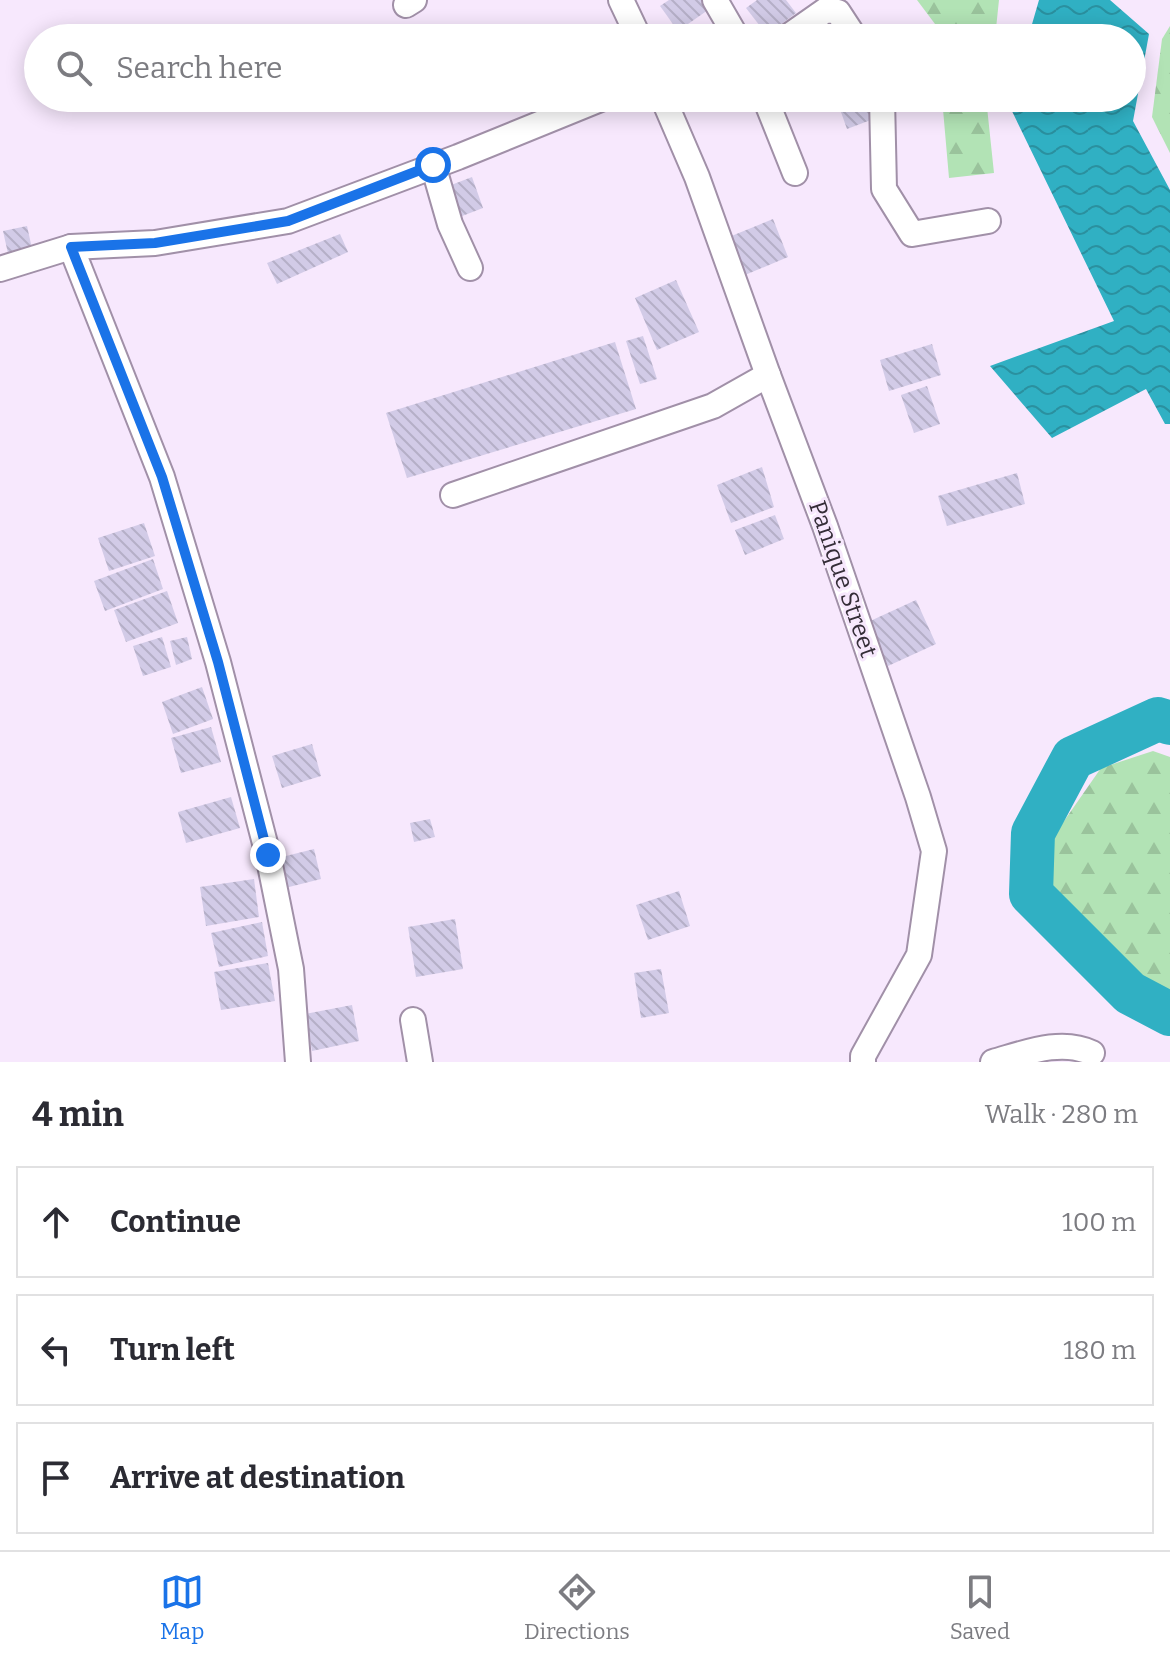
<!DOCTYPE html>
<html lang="en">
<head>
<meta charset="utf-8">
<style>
	body { margin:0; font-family:Bitter,serif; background:#f7f7f7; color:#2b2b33 }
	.stop { position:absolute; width:24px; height:24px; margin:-18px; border:6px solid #1a73e8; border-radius:50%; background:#fff }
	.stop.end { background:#1a73e8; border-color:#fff; box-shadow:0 2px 8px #0008 }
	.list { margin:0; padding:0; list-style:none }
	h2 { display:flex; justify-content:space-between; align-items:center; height:104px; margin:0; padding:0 32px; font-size:34px }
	h2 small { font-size:26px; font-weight:400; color:#7c7c81 }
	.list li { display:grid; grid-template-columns:52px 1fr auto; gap:24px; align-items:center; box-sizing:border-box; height:112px; margin:0 16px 16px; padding:0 16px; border:2px solid #e1e1e2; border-radius:0px }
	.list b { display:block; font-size:30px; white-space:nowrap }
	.list em { font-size:26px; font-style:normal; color:#7c7c81 }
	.icon { flex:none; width:44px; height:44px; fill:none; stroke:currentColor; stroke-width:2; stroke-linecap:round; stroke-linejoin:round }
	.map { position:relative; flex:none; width:1170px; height:1062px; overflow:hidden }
	.search { position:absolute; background:#fff; box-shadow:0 4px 20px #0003; left:24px; right:24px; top:24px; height:88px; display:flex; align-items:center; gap:20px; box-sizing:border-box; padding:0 28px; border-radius:44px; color:#7c7c81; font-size:30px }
	.sheet { height:488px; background:#fff }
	nav { display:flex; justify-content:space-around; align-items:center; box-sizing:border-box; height:112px; border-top:2px solid #e1e1e2; background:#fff; font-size:22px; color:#7c7c81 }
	nav a { display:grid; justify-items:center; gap:4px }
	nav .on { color:#1a73e8 }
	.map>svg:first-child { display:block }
	.forest { fill:url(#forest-firs) }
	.water { fill:url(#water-waves) }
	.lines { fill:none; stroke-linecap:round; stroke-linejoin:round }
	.river { stroke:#30b0c3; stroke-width:44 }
	.building { fill:url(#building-back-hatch) }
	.minor-casing { stroke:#a190a8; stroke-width:28 }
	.minor { stroke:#fff; stroke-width:24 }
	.route { stroke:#1a73e8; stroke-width:10 }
	.labels { text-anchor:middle; stroke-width:6; stroke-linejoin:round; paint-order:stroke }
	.street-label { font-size:24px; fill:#342d37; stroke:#f7e8fd }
</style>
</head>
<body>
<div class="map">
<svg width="1170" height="1062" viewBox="0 0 1170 1062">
	<defs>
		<pattern id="forest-firs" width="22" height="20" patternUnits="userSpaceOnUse" patternTransform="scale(2)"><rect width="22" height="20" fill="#b2e3b5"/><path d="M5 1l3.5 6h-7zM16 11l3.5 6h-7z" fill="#9ac39c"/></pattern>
		<pattern id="water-waves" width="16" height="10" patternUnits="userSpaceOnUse" patternTransform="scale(2)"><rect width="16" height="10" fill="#30b0c3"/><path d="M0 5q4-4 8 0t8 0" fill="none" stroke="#2a909f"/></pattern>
		<pattern id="building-back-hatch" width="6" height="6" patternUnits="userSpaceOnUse" patternTransform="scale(2)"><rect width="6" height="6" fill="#d2cbe7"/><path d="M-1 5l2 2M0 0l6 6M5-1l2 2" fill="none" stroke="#b5afc7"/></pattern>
	</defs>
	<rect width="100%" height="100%" fill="#f7e8fd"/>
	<g class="forest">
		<path d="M917,0H999L995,38H936L935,24Z"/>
		<path d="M1170,26V153L1152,117L1162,39Z"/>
		<path d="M942,98H988L987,107L994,173L949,178Z"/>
		<path d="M1153,751L1170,757V1003L1144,989L1050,897L1048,844L1101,768Z"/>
	</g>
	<path class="water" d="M1039,0H1110L1149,34L1133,121L1170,190V424H1165L1146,389L1052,438L990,366L1114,321L1009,105L1011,98H1132V38H1028Z"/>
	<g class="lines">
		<path class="river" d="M1170,723L1158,719L1073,758L1033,833L1031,894L1130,993L1170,1014"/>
	</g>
	<g class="building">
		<path d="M669,0H701L708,10L678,31L660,6Z"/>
		<path d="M757,0H786L796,13L767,35L746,8Z"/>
		<path d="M836,98H869L876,118L847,129Z"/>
		<path d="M472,177L483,208L457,218L446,187Z"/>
		<path d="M773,219L788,257L745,275L729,237Z"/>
		<path d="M27,226L33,253L9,258L3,231Z"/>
		<path d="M340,234L348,252L277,284L267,263Z"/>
		<path d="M676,280L699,332L657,350L635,298Z"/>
		<path d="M643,336L657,379L640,384L626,341Z"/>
		<path d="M615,342L636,409L407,478L386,413Z"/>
		<path d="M932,344L941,375L889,391L880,360Z"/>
		<path d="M927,386L940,424L914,433L901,395Z"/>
		<path d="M762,467L774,507L731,523L717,485Z"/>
		<path d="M1017,473L1025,504L947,526L938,496Z"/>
		<path d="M775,515L784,539L745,555L735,530Z"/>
		<path d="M144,523L155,556L109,571L98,538Z"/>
		<path d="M153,559L163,589L105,611L94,581Z"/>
		<path d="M167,591L178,623L126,642L114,610Z"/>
		<path d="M916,600L936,644L888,666L868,622Z"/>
		<path d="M162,637L171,667L143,676L133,646Z"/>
		<path d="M187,637L192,659L176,665L170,641Z"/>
		<path d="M202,687L213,719L173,734L162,702Z"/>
		<path d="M211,727L221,762L181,773L171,738Z"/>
		<path d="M312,744L321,776L282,788L272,756Z"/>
		<path d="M231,797L240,828L186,843L178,812Z"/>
		<path d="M430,819L435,837L414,842L410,823Z"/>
		<path d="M314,849L321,879L285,888L278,858Z"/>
		<path d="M254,879L259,917L206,926L200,887Z"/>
		<path d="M679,891L690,926L648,940L636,905Z"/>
		<path d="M455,919L463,969L416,977L408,927Z"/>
		<path d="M262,922L268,956L219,967L211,933Z"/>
		<path d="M268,963L275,1001L221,1010L214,972Z"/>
		<path d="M661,969L669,1013L641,1018L634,973Z"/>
		<path d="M352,1005L359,1041L312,1051L305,1014Z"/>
	</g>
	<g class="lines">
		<g class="minor-casing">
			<g id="minor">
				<path d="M621,0L639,38"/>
				<path d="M715,0L737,38"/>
				<path d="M406,5L414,0"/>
				<path d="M786,38L826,10L838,12L855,38"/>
				<path d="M663,98L697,177L768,375L825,526L918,797L934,851L919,955L863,1056V1062"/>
				<path d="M765,98L795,173"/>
				<path d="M882,98L884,189L912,234L988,221"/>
				<path d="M433,165L450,224L470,268"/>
				<path d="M71,247L162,477L218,662L268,855L291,969L298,1062"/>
				<path d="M0,269L71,247L155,243L288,221L458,157L603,98"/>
				<path d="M453,495L713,406L768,375"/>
				<path d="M413,1020L420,1062"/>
				<path d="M993,1062C1025,1053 1061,1038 1092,1053"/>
			</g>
		</g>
		<use href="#minor" class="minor"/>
	</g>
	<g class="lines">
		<path class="route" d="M268,855L218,662L162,477L71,247L155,243L288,221L433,165"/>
	</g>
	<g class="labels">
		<g class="street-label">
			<text transform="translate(843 579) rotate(71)" y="8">Panique Street</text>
		</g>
	</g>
</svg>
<div class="stop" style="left:433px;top:165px"></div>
<div class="stop end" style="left:268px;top:855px"></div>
<div class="search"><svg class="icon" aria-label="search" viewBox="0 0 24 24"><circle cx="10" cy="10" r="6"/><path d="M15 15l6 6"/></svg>Search here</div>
</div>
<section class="sheet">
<h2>4 min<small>Walk · 280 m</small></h2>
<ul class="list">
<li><svg class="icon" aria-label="ahead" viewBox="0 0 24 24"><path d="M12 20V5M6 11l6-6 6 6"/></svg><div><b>Continue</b></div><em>100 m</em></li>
<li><svg class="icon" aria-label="left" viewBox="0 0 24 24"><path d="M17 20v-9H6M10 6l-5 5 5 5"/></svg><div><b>Turn left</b></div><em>180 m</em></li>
<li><svg class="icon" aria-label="arrive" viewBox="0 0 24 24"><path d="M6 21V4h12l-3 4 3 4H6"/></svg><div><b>Arrive at destination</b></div></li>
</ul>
</section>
<nav>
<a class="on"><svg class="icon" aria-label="map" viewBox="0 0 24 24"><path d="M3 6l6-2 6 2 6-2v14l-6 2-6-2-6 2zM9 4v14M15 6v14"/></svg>Map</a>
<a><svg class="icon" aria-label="directions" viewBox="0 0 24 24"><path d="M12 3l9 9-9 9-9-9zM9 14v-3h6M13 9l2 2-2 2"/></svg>Directions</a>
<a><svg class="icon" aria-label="saved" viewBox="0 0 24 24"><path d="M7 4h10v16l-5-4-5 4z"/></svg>Saved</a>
</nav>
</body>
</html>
